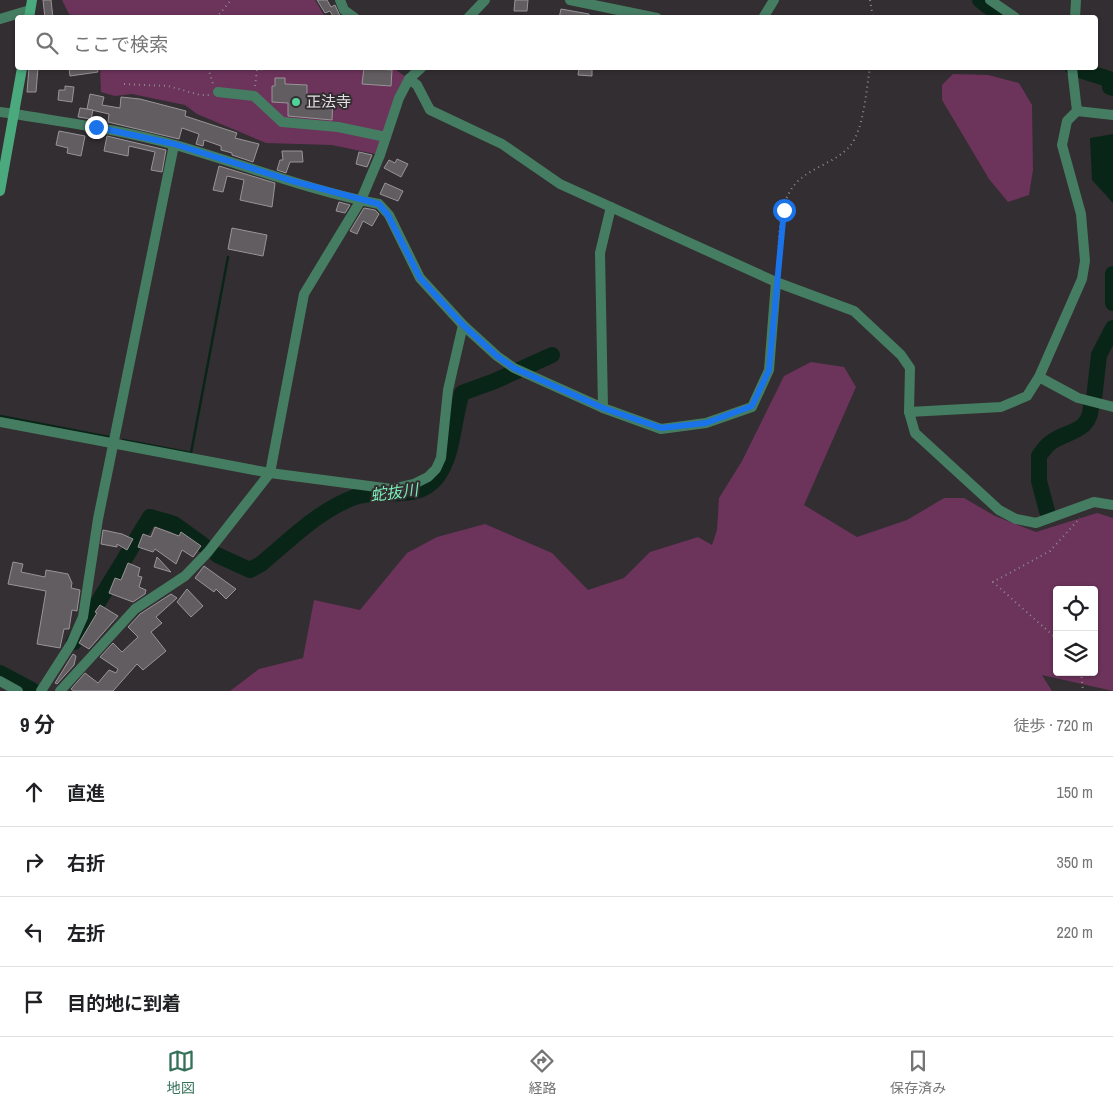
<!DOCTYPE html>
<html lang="ja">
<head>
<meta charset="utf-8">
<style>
	body { margin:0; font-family:"Archivo Narrow","Noto Sans JP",sans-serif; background:#f2f2f2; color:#202124 }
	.controls { position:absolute; right:15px; bottom:15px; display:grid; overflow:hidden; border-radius:5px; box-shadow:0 1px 4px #0004 }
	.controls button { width:45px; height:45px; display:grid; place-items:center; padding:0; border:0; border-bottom:1px solid #e0e0e0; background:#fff; color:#202124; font:25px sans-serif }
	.stop { position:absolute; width:15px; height:15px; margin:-11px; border:4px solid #1a73e8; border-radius:50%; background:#fff }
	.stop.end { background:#1a73e8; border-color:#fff; box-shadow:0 1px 5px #0008 }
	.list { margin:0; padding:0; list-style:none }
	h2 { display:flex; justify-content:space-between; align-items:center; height:65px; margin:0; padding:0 20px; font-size:21px }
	h2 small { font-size:16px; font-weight:400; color:#757577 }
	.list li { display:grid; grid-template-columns:32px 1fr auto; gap:15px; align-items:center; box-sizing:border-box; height:70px; padding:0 20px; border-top:1px solid #e0e0e0 }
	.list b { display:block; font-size:19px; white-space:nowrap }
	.list em { font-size:16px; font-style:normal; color:#757577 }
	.icon { flex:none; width:28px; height:28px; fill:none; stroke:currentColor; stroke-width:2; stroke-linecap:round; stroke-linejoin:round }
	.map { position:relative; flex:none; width:1113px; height:691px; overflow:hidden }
	.search { position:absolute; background:#fff; box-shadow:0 1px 4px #0004; left:15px; right:15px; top:15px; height:55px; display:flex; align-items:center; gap:12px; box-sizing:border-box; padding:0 18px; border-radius:5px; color:#757577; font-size:19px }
	.sheet { height:345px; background:#fff }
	nav { display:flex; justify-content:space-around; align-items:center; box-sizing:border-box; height:70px; border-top:1px solid #e0e0e0; background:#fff; font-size:14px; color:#757577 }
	nav a { display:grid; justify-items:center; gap:2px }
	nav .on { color:#357159 }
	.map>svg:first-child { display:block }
	.green { fill:#6c335b; fill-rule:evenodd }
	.water { fill:#092518 }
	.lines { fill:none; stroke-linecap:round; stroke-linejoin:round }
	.stream { stroke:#092518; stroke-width:2.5 }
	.river { stroke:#092518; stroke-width:16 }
	.building { fill:#625d60; stroke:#999497 }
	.path { stroke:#8e8a8c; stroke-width:2; stroke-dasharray:1 4; stroke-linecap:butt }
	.minor { stroke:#457d62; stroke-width:10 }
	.tertiary { stroke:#457d62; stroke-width:10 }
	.secondary { stroke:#4aa97d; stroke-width:10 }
	.route { stroke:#1a73e8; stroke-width:6 }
	.poi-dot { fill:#4ed399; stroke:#332e31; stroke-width:2 }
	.labels { text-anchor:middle; stroke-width:4; stroke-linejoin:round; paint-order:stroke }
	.poi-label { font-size:15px; fill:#e3e0e2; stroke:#332e31; text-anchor:start }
	.water-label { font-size:16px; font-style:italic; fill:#79f0b8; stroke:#332e31 }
</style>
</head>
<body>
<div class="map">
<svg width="1113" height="691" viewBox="0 0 1113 691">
	<rect width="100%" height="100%" fill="#332e31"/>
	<g class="green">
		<path d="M62,0H315L325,17H75L69,14Z"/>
		<path d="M100,68H393L409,79L380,155L332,145L266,143L197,114L185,105L132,94L115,96L101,92Z"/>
		<path d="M953,74L988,75L1019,83L1032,105L1033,170L1029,195L1008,202L989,179L942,100V85Z"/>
		<path d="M811,362L844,367L856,387L804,505L857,537L907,520L944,498H964L995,516L1036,532L1097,513L1113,518V691L1042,675L1052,691H230L259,669L303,658L314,600L360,610L407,553L437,537L485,524L552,553L588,590L624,578L650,552L698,537L712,545L717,530L719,498L742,461L784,376ZM1057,590H1094V672H1057Z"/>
	</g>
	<path class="water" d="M1113,134V203L1092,180L1090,138Z"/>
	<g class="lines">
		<g class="stream">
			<path d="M0,416L109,437"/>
			<path d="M123,440L191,453L228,257"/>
		</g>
		<g class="river">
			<path d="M980,0L1003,18"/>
			<path d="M1073,68L1109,79L1110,87L1113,88"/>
			<path d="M1113,274V303"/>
			<path d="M1094,399L1099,355L1113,328"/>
			<path d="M1047,511L1039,481V456C1042,452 1045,447 1050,443C1067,430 1091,433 1091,405"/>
			<path d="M217,555L250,570L261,564C290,540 319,510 355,497C382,488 417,503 437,477C454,455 453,419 462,393L495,381L552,355"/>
			<path d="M74,642L150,517L174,524L203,545"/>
			<path d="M0,673L32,690"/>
		</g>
	</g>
	<g class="building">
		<path d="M43,0H51L53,18H45Z"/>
		<path d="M317,0H327L331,7L335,5L340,16L334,18L330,11L325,13Z"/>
		<path d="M515,0H528L527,11H514Z"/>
		<path d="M561,9L589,14V18H559Z"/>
		<path d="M29,68H38L36,92H27Z"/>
		<path d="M69,68H97L98,72L70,76Z"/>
		<path d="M364,68L392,70L391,86L362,84Z"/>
		<path d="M579,68H592V76L578,75Z"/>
		<path d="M275,78H285V84L307,85V96L333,97L332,120L288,116V103L272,102V86H275Z"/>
		<path d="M65,86L74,87L72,102L58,100L59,90H65Z"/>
		<path d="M90,94L104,97L102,105L120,108L121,97L140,99L186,111L185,116L237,133L235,138L259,144L253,162L232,155V153L221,150V146L204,140L203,146L196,144L199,134L182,128L179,139L108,122L109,114L87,109Z"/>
		<path d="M80,108L93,110L91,119L78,117Z"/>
		<path d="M59,131L85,136L81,156L67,153L68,148L56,145Z"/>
		<path d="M107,136L166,150L162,172L151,170L155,152L129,146L128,156L104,151Z"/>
		<path d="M282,151H302L303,162H290L286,173L277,170L280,160H283Z"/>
		<path d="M359,152L372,155L367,167L356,164Z"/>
		<path d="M397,159L408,164L401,177L384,168L389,160L395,163Z"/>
		<path d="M219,166L275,183L272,207L240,200L244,180L227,176L223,192L213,190Z"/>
		<path d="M385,183L403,191L398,201L380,194Z"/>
		<path d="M339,202L350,205L345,213L336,211Z"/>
		<path d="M364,208L375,210L379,214L372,226L363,221L357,234L350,231Z"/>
		<path d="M232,228L267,235L263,256L228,249Z"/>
		<path d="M155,527L179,536L181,532L201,546L193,557L182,550L176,564L155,549L153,552L138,547L143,534L151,537Z"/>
		<path d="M103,530L122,534L133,539L127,550L117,544V547L101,544Z"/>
		<path d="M157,557L171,572L154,567Z"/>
		<path d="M13,562L23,564L21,572L45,577L46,570L68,574L72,583L71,588L80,590L77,611L72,610L69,629H64L60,648L37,644L46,591L8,584Z"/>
		<path d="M128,563L140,568L138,576L142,577L139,587L146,590L145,594L133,602L109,593L115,578L121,580Z"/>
		<path d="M204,566L236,589L226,599L216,589L214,592L195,578Z"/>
		<path d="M187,589L203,606L191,617L177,602Z"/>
		<path d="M171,594L177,598L156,617L162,623L151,632L166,651L143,670L137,664L113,691H74L71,689L85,673L98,683L109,670L116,673L118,669L100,657L113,643L122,652L138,637L128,627L140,614Z"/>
		<path d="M100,605L118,616L89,649L79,643L97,613L95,612Z"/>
		<path d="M73,654L76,656L74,665L57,684L55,683Z"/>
	</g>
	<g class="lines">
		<g class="path">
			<path d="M870,0L873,18"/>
			<path d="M216,18L231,0"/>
			<path d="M208,68L213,84"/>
			<path d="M124,84L168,86L200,95H210"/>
			<path d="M255,86L257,70L276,68"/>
			<path d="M777,272C779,250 778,211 789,193C802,168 832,166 849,147C864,131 866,90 870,68"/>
			<path d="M1057,639L993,582L1050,551L1080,518"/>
			<path d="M1081,672L1083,691"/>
		</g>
		<g class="minor">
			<path d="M340,0L344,10L355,18"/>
			<path d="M570,0L657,18"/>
			<path d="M990,0L1016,18"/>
			<path d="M468,18L485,0"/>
			<path d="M763,18L774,0"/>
			<path d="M1075,18L1076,0"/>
			<path d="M0,19L30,10"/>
			<path d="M409,79L417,85L430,110L502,144L560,184L776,282L854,311L901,355L910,368L909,412L915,433L999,510L1016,519L1036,523L1094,502L1113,505"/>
			<path d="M218,92L254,96L282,122L338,127L386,137"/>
			<path d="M1077,111L1113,115"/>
			<path d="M15,114C69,123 123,130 175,145C243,164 310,191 379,204L389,215L420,278L463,325L497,356L514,368L603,408L661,429L706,423L752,407L769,370L776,282"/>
			<path d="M1039,377L1078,398L1113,407"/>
			<path d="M603,408L600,253L611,207"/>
			<path d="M909,412L1001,407L1027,396L1039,377L1082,279L1085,261L1081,214L1062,145L1067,121L1077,111L1072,68"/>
			<path d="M0,422L270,473L392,489L414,484L428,477L436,469L441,458L448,390L463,325"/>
			<path d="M0,681L18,691"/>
			<path d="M41,691L71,644L83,617L98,519L174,145"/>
			<path d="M60,691L135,609L185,576L208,552L270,473L304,294L361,200L380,155L399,98L409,79L421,68"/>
		</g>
		<path class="tertiary" d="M0,112L15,114"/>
		<g class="secondary">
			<path d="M29,18L32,0"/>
			<path d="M0,191L22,68"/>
		</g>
	</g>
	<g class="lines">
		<path class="route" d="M96,127L174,144L289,180L379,204L388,215L420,278L463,325L497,356L514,368L603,408L661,428L706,423L752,406L769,370L784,210"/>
	</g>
	<circle class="poi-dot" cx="296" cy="102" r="5"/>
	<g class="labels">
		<g class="poi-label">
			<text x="306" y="107">正法寺</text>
		</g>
		<g class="water-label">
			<text transform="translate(394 492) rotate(-7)" y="6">蛇抜川</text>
		</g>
	</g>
</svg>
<div class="controls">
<button><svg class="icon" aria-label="locate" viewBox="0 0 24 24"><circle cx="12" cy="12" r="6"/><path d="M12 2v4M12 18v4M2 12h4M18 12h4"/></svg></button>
<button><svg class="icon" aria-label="layers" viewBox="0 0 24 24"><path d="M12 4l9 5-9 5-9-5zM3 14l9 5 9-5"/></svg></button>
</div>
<div class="stop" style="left:784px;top:210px"></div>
<div class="stop end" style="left:96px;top:127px"></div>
<div class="search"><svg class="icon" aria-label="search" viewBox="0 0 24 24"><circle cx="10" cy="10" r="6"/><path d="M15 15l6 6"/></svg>ここで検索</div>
</div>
<section class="sheet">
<h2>9 分<small>徒歩 · 720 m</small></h2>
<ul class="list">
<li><svg class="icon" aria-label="ahead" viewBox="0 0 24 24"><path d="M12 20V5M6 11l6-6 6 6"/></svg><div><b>直進</b></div><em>150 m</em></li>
<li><svg class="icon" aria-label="right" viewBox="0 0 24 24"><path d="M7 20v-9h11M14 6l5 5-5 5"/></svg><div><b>右折</b></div><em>350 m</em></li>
<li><svg class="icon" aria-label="left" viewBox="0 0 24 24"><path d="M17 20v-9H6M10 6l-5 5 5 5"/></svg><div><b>左折</b></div><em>220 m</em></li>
<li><svg class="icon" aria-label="arrive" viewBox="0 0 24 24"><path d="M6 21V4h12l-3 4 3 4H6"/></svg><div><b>目的地に到着</b></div></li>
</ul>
</section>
<nav>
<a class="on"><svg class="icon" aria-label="map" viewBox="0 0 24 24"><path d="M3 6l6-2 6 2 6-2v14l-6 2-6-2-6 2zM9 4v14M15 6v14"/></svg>地図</a>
<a><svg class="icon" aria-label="directions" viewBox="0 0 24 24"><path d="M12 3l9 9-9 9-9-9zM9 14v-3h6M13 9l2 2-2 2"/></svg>経路</a>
<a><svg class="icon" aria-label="saved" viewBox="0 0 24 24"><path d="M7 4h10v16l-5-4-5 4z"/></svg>保存済み</a>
</nav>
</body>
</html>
